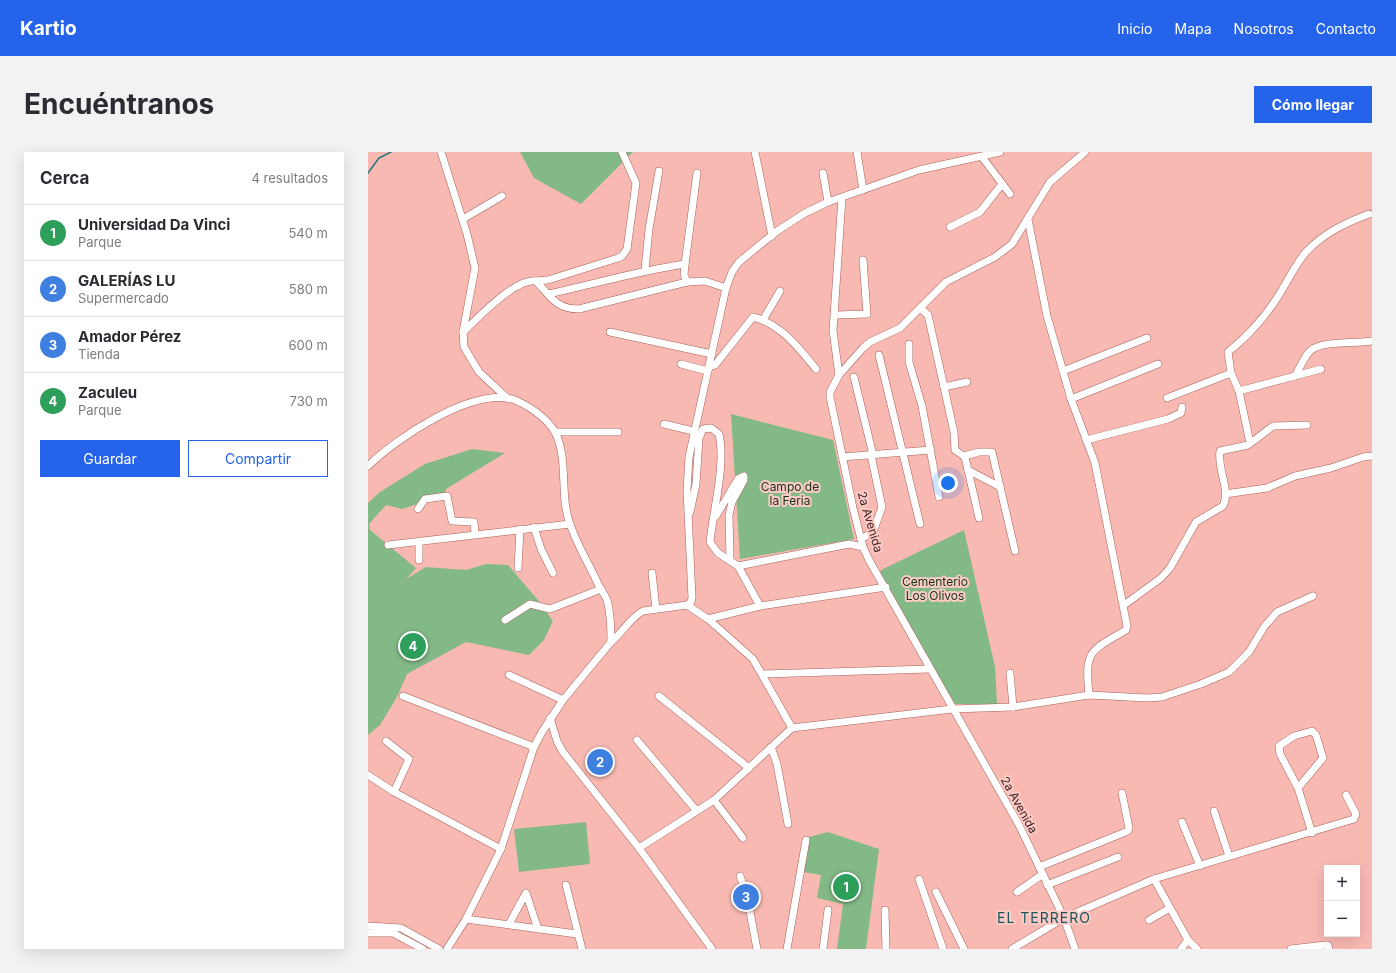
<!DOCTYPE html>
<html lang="es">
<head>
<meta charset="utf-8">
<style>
	body { margin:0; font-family:Inter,sans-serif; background:#f2f2f3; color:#2b2b33 }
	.controls { position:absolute; right:12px; bottom:12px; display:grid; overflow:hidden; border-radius:0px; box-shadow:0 4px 16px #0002 }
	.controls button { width:36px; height:36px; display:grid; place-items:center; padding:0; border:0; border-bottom:1px solid #e1e1e2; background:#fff; color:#2b2b33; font:20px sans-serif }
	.you { position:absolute; left:580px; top:331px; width:14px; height:14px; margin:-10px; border:3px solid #fff; border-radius:50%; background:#1a73e8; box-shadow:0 0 0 6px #1a73e833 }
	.badge { display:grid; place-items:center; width:26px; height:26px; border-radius:50%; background:#2563eb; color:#fff; font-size:13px; font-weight:700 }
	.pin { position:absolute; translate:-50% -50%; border:2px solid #fff; box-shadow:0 1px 4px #0006 }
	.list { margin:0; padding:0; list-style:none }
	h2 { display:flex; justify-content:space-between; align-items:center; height:52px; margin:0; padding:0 16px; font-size:17px }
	h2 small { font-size:13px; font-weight:400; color:#7c7c81 }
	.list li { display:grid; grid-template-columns:26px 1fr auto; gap:12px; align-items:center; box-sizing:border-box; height:56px; padding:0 16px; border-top:1px solid #e1e1e2 }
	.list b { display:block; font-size:15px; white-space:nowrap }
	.list p { margin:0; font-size:13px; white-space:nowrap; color:#7c7c81 }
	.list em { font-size:13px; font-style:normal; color:#7c7c81 }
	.actions { display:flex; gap:8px; padding:12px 16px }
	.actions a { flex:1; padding:9px 0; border:1px solid #2563eb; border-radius:0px; text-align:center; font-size:14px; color:#2563eb }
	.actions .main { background:#2563eb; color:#fff }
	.map { position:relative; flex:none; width:1004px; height:797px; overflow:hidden; border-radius:0px }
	header { display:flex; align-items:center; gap:24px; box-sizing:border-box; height:56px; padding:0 20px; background:#2563eb; color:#fff }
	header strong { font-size:19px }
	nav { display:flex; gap:22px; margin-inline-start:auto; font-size:14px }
	.intro { display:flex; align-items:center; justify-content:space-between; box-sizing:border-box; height:96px; padding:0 24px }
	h1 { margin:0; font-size:28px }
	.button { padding:10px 18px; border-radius:0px; background:#2563eb; color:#fff; font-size:14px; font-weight:700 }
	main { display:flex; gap:24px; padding:0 24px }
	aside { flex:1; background:#fff; border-radius:0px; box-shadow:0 4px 16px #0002 }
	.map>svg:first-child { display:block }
	.green { fill:#83b986 }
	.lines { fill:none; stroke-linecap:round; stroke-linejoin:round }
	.stream { stroke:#28777e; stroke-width:1.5 }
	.minor-casing { stroke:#a8615b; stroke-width:8 }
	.minor { stroke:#fff; stroke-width:7 }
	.labels { text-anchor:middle; stroke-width:4; stroke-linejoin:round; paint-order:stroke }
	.park-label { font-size:12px; fill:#143317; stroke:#fbcac5 }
	.street-label { font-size:12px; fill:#412320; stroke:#fbcac5 }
	.quarter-label { font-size:14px; letter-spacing:1px; fill:#1b565d; stroke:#fbcac5 }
</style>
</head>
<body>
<header>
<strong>Kartio</strong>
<nav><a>Inicio</a><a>Mapa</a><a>Nosotros</a><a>Contacto</a></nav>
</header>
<div class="intro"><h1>Encuéntranos</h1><a class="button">Cómo llegar</a></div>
<main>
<aside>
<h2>Cerca<small>4 resultados</small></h2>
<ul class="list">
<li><span class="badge" style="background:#2e9e5b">1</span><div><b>Universidad Da Vinci</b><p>Parque</p></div><em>540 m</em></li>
<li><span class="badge" style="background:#3f7fe0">2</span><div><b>GALERÍAS LU</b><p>Supermercado</p></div><em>580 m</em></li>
<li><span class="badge" style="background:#3f7fe0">3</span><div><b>Amador Pérez</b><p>Tienda</p></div><em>600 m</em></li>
<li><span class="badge" style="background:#2e9e5b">4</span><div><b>Zaculeu</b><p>Parque</p></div><em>730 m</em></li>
</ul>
<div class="actions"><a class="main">Guardar</a><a>Compartir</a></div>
</aside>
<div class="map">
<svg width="1004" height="797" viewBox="0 0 1004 797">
	<rect width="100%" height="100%" fill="#f8b9b2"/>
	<g class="green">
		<path d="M152,0H265L213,52L166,26Z"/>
		<path d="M363,262L465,288L486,387L372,407Z"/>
		<path d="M104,297L137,301L78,337L77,343L34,357L18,353L1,372L2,378L48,416L38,427L58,415L98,418L118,412L140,413L170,448L185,469L176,488L161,503L98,490L39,522L29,545L12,573L0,583V351L12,340L57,312Z"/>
		<path d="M596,378L627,515L629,552H583L512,421L513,418Z"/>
		<path d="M218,670L222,712L151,720L146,677Z"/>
		<path d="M460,680L511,697L498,797H469L475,752L449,746L453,723L435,720L441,685Z"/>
	</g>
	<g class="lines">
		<path class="stream" d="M0,21L11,6L23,0"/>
		<g class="minor-casing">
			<g id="minor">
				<path d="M73,0L99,82L107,116L95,180L96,195L111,220L140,247"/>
				<path d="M387,0L404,84"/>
				<path d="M489,0L495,38"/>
				<path d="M614,5L642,42"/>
				<path d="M455,21L460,50"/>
				<path d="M95,67L134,44"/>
				<path d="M660,67L679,164L703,247L727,311L759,474L758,478C720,500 717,499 721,543"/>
				<path d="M582,75L612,60L634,32"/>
				<path d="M277,118L281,77L291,19"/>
				<path d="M168,129L180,128L250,106L254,104L259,97L268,31L254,0"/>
				<path d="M319,130L316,123L317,112L329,21"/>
				<path d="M180,142C226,132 270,119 317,112"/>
				<path d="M552,156L560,163L586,280L587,298L597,305L611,366"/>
				<path d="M468,163L499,162L495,108"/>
				<path d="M395,168L412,139"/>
				<path d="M95,180C110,166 147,126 168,129C183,145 188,157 211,157L319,130L337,129L358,136"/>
				<path d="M242,180L344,202"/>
				<path d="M541,192V210L554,254L571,345"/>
				<path d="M511,203L552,372"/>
				<path d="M313,212L340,219"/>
				<path d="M341,215L347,213L385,165C413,172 431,196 448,217"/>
				<path d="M695,219L779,186"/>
				<path d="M471,223L465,179L474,46"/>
				<path d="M927,224L953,217"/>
				<path d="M486,225L505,303"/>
				<path d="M576,235L599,230"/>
				<path d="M871,239L927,224C932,216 936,205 942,199C954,188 988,192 1004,189"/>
				<path d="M799,246L863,221"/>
				<path d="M703,247L790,212"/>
				<path d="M296,272L325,279"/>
				<path d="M187,280H250"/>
				<path d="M718,288L800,267L813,261L814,255"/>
				<path d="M882,291L871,239L863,221L860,200C879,185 896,166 909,146C919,131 926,114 938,100C956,81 977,71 1001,62"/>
				<path d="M596,304L611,300H624L647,399"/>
				<path d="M474,305L563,298"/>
				<path d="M0,314C30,285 102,237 144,247C153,250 161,255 168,260C176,266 182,271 187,280C201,308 191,342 202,372C209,393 221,412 230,432C233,438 237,443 239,448C243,462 243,477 243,490"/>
				<path d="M600,318L632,335"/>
				<path d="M857,342L899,336L927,324L963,316L995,305L1004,304"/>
				<path d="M50,357L57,347L79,344L84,369L106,370L107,382"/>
				<path d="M322,360L328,332L331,286L335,277L343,276L351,282C358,313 345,359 342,390L350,401L370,414L392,454"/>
				<path d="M348,364L370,327L376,324V328L364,350L361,363L362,408"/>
				<path d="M166,375L173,397L185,421"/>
				<path d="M493,387L505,380L514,355L503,303"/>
				<path d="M51,389V408"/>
				<path d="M20,393L202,372"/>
				<path d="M370,414L481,392L495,395"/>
				<path d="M150,416L152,377"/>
				<path d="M284,421L288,457"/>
				<path d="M319,453L340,467L385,507L424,576"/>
				<path d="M756,453L793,426L802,416L828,370L855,354C863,338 849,317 852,299L880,293L905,274L939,273"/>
				<path d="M340,467L392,454L518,435"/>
				<path d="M137,468L162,452L182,457L233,437"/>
				<path d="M642,521L645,555"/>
				<path d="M395,522L562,517"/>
				<path d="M141,523L195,548"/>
				<path d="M35,544L166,595"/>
				<path d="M291,544L381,616"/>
				<path d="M182,566L189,589L195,600L271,696L344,797"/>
				<path d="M269,588L328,658"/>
				<path d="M18,589L41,607L26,640"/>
				<path d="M403,595L409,612L420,672"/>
				<path d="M0,623L26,640L133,697"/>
				<path d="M930,636L912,602L911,594L926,584L944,579L948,583L955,606L930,636L944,681"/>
				<path d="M346,648L375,686"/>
				<path d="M846,659L861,704"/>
				<path d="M814,670L832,714"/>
				<path d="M271,696L346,648L424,576L584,557L645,555L721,543L779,546L794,545L833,532L861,520L881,500L896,475L909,460L945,444"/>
				<path d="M671,715L760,679L761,676L754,641"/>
				<path d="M372,724L379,744L389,797"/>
				<path d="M551,727L575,797"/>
				<path d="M786,727L820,788L829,797"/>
				<path d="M198,733L214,797"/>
				<path d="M679,733L750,705"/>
				<path d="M568,740L596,797"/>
				<path d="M649,740L675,722"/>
				<path d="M517,758L518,797"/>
				<path d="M98,767L209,782"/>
				<path d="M781,768L802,756"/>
				<path d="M141,772L158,741L170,777"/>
				<path d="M0,774L33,776L71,797"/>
				<path d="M0,781H25L55,797"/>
				<path d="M79,797L98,767L133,697L166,595L174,580L195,548L243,490C254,481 262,466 275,459L319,453L323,450L324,446L319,338L321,305L358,136L364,120L371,110L409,79L437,61L460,50L551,18L632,0"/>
				<path d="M419,797L438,688"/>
				<path d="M455,797L460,758"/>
				<path d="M644,797L696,766L786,727L986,667L988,662L978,643"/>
				<path d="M707,797L696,766L651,673L501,408L495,395L485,356L462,245V240L471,223L495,196L502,190L532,176L578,130L627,105L644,92L682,30L717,0"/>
				<path d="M813,797L820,788"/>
				<path d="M923,797L957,793H960L961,797"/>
			</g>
		</g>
		<use href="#minor" class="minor"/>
	</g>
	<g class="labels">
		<g class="park-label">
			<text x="422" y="339">Campo de<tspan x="422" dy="14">la Feria</tspan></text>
			<text x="567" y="434">Cementerio<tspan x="567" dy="14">Los Olivos</tspan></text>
		</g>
		<g class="street-label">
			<text transform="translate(502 370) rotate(74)" y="4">2a Avenida</text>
			<text transform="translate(651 653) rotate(61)" y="4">2a Avenida</text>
		</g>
		<g class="quarter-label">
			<text x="676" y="771">EL TERRERO</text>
		</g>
	</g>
</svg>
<div class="controls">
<button>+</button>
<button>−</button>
</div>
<div class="you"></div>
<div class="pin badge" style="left:478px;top:735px;background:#2e9e5b">1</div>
<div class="pin badge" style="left:232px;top:610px;background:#3f7fe0">2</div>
<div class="pin badge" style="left:378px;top:745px;background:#3f7fe0">3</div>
<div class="pin badge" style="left:45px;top:494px;background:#2e9e5b">4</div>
</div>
</main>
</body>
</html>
